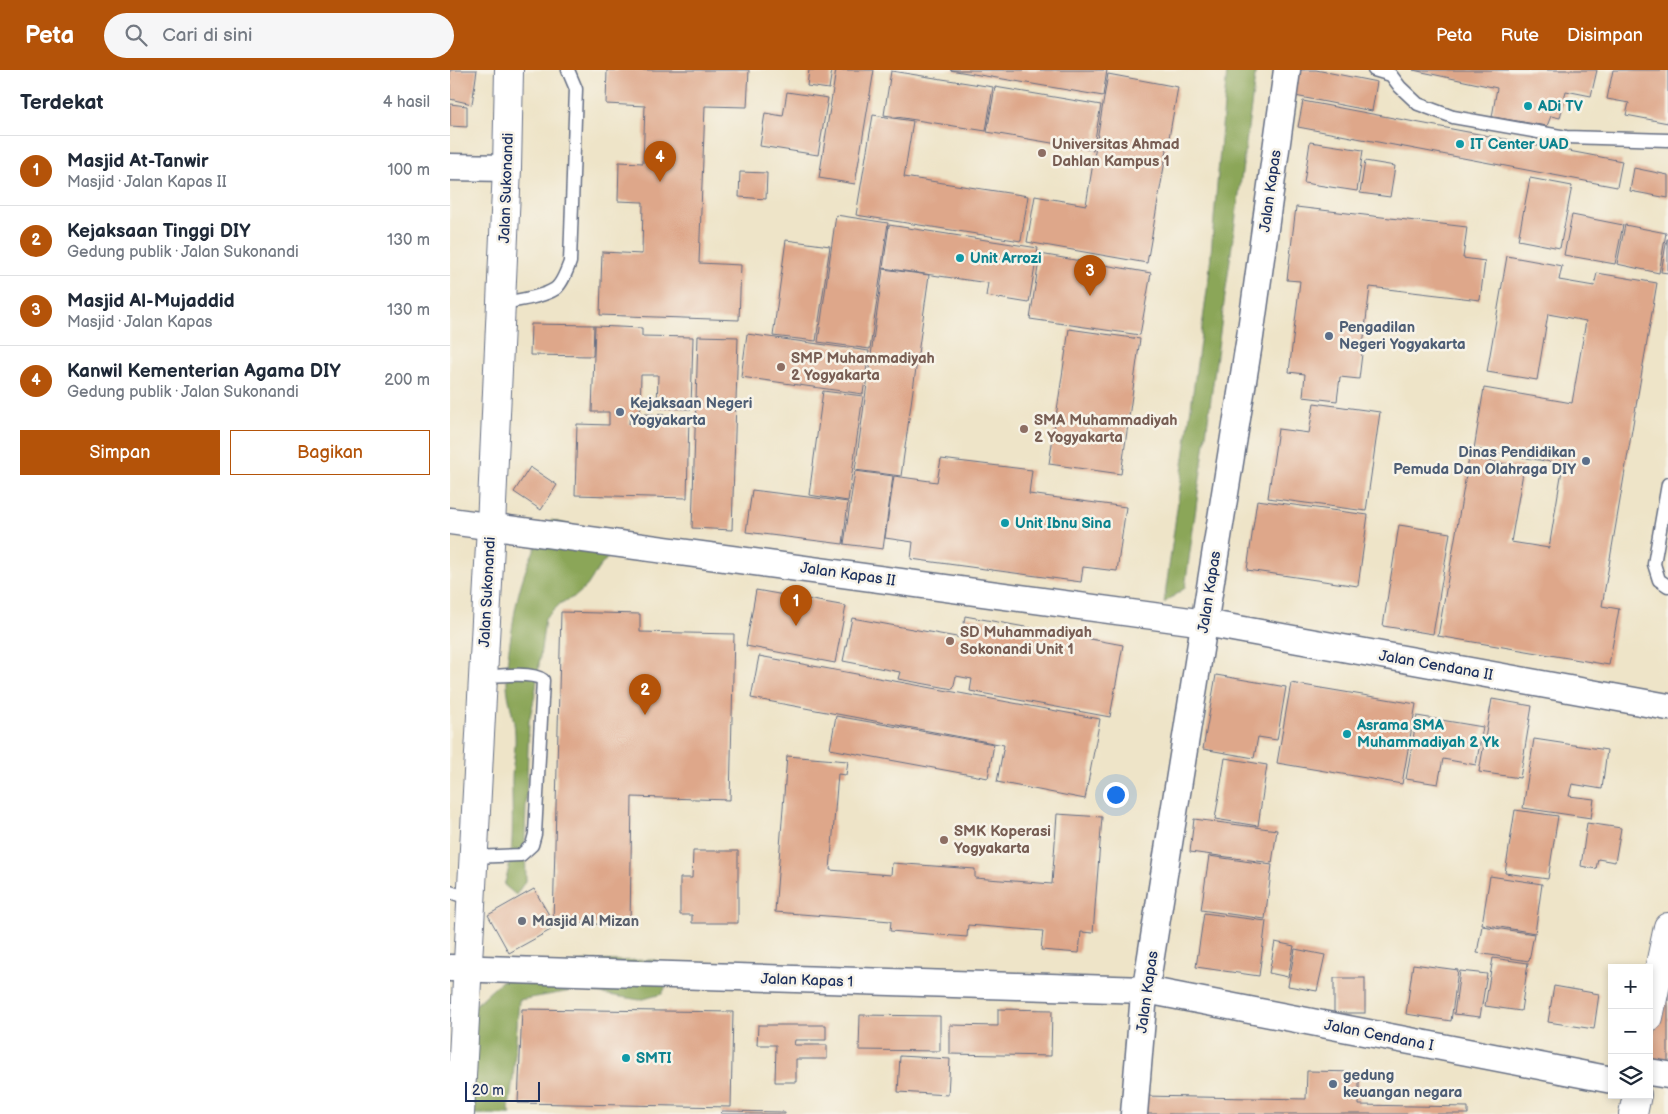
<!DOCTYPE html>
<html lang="id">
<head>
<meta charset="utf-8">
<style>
	body { margin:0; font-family:"Balsamiq Sans",sans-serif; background:#f6f6f7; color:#1f2937 }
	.controls { position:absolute; right:15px; bottom:15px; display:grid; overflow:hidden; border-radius:0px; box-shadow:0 2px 8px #0003 }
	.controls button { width:45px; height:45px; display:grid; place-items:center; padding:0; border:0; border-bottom:1px solid #e0e1e3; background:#fff; color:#1f2937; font:25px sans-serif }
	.scale { position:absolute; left:15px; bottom:12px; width:75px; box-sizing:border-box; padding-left:5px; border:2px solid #1b2f5e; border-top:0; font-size:14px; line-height:18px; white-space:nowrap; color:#1b2f5e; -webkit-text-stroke:4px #f7f3e8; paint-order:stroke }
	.you { position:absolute; left:665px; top:724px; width:18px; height:18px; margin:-12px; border:4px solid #fff; border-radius:50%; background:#1a73e8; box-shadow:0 0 0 8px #1a73e833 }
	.badge { display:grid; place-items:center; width:32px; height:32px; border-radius:50%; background:#b45309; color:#fff; font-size:16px; font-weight:700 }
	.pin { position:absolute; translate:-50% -41px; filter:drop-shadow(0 1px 2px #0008) }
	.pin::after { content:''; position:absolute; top:26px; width:18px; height:15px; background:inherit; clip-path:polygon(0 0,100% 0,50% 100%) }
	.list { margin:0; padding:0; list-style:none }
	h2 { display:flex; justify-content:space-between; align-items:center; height:65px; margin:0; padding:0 20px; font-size:21px }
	h2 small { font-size:16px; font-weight:400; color:#747a83 }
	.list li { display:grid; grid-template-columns:32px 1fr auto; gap:15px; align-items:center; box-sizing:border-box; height:70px; padding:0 20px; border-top:1px solid #e0e1e3 }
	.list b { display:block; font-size:19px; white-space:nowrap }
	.list p { margin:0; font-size:16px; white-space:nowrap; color:#747a83 }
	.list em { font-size:16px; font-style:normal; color:#747a83 }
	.actions { display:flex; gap:10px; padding:15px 20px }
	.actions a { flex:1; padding:11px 0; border:1px solid #b45309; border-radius:0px; text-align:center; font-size:18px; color:#b45309 }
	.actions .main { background:#b45309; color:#fff }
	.icon { flex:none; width:28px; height:28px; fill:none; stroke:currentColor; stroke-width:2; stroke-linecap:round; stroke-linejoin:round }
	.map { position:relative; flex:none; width:1218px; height:1044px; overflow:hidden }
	header { display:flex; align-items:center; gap:30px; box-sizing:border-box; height:70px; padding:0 25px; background:#b45309; color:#fff }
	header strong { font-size:24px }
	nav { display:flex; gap:28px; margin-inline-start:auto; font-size:18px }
	.search { width:350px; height:45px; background:#f6f6f7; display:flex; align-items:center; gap:12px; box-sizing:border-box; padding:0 18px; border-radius:28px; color:#747a83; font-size:19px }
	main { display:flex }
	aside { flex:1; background:#fff }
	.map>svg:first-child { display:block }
	.forest { fill:#8ba658; stroke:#536a5b }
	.building { fill:#dea78a }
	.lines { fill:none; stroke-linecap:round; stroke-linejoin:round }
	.service-casing { stroke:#656e83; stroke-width:15 }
	.minor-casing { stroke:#656e83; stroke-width:29 }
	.tertiary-casing { stroke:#656e83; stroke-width:30 }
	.secondary-casing { stroke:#656e83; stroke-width:30 }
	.service { stroke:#fff; stroke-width:12 }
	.minor { stroke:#fff; stroke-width:26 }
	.tertiary { stroke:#fff; stroke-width:28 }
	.secondary { stroke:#fff; stroke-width:28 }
	.culture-dot { fill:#0f9aa8; stroke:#f7f3e8; stroke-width:2 }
	.education-dot { fill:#8d6e63; stroke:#f7f3e8; stroke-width:2 }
	.service-dot { fill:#5c6f8a; stroke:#f7f3e8; stroke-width:2 }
	.worship-dot { fill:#6b7280; stroke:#f7f3e8; stroke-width:2 }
	.labels { text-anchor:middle; stroke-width:5; stroke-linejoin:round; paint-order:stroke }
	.culture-label { font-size:15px; font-weight:bold; fill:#0d838f; stroke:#f7f3e8; text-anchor:start }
	.education-label { font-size:15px; font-weight:bold; fill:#785e54; stroke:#f7f3e8; text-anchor:start }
	.street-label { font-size:15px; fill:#1b2f5e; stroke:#f7f3e8 }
	.service-label { font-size:15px; font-weight:bold; fill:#4e5e75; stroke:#f7f3e8; text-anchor:start }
	.worship-label { font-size:15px; font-weight:bold; fill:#5b616d; stroke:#f7f3e8; text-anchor:start }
</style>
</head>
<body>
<header>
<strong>Peta</strong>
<div class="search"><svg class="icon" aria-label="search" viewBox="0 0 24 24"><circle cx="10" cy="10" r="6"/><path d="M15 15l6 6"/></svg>Cari di sini</div>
<nav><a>Peta</a><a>Rute</a><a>Disimpan</a></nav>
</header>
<main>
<aside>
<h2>Terdekat<small>4 hasil</small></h2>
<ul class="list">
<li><span class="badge">1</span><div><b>Masjid At-Tanwir</b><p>Masjid · Jalan Kapas II</p></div><em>100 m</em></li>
<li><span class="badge">2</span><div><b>Kejaksaan Tinggi DIY</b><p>Gedung publik · Jalan Sukonandi</p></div><em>130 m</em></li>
<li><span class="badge">3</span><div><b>Masjid Al-Mujaddid</b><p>Masjid · Jalan Kapas</p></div><em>130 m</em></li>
<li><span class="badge">4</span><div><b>Kanwil Kementerian Agama DIY</b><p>Gedung publik · Jalan Sukonandi</p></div><em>200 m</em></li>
</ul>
<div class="actions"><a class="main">Simpan</a><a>Bagikan</a></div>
</aside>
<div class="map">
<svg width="1218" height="1044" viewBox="0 0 1218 1044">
	<rect width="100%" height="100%" fill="#f7f3e8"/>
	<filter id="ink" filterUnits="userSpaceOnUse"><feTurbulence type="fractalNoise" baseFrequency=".02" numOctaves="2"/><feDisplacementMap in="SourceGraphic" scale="10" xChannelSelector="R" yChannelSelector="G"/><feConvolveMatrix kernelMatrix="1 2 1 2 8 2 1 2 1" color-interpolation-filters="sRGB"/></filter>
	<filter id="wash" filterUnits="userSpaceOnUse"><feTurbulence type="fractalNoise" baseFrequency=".0096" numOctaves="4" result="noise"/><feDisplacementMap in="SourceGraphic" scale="20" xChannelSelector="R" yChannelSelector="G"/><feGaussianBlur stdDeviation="1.12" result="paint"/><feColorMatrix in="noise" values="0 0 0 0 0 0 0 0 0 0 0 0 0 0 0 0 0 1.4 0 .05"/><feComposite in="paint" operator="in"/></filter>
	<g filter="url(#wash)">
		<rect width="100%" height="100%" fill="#eee4c8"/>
		<g class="forest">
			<path d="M777,0H806L735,518L714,533L759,206Z"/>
			<path d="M101,450L123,456L149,473L159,486L148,499L137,516L126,526L111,533L95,549L85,625L79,651L75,766L76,810L66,825L54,815C65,784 62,750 62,718C61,700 66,682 65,665C65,647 57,630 57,613C56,595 59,577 62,560C68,516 77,488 101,450Z"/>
			<path d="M206,890C214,902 221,910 212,924L190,930L127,920L69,930L63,1009L59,1039L61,1044H0L23,937L53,910L137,891Z"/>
		</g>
		<g id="blocks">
			<g class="building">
				<path d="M0,0H27L22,34L0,29Z"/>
				<path d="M157,0H299L297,37L255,36L249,193L291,195L289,250L150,245L152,182L192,184L193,132L168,131L169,92L193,93L195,36L156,34Z"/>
				<path d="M359,0H382L379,19L357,16Z"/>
				<path d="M386,0H424L405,114L369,108Z"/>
				<path d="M500,0H657L653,26Z"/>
				<path d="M845,0H866L927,12L922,41L840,25Z"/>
				<path d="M963,0H1147L1141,26L1116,21L1110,48L1101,46L1097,56L1042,47L1047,18Z"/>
				<path d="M1163,0H1218V53L1176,45L1179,33L1157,29Z"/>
				<path d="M441,1L543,17L536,61L434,45Z"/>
				<path d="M658,4L728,17L697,193L577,172L585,126L636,135Z"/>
				<path d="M545,17L651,35L643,80L537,62Z"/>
				<path d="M337,22L378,28L368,85L310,76L315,43L333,46Z"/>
				<path d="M853,31L1172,91L1167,117L848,57Z"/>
				<path d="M0,34L17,36V57L0,56Z"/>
				<path d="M423,45L463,51L454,107L578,126L571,171L406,145Z"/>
				<path d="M860,72L913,80L907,121L854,113Z"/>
				<path d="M915,91L945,96L940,127L910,123Z"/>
				<path d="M1184,98L1218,105V128L1180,121Z"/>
				<path d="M290,102L317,103L316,129L289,127Z"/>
				<path d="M1080,108L1122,116L1110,178L1068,170Z"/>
				<path d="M846,137L1017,157L1013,188L1035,191L1030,230L920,217L909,309L890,307L887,331L853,327L855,304L839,302L850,211L837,210Z"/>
				<path d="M386,145L438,153L420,279L368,272Z"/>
				<path d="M1122,145L1173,155L1165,194L1114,185Z"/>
				<path d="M439,155L588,178L579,233L536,226L538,213L433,198Z"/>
				<path d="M1175,155L1216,163L1209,203L1167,194Z"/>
				<path d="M1217,169H1218V203L1211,202Z"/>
				<path d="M336,170L380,176L366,271L323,266Z"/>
				<path d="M590,184L701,203L690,265L580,249Z"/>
				<path d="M1057,186L1112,196L1109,210L1144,216L1147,203L1207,213L1152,536L1169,539L1159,595L988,566L1019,388L1074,397L1061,472L1099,478L1113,394L1024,379L1034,318L1122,333L1136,251L1098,244L1087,310L1037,302Z"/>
				<path d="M433,199L479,205L451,406L405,400Z"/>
				<path d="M81,254L144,255L143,286L80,285Z"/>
				<path d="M145,256L192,258V266L243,267L241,339L207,338L208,305H191L190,343H180L179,354L195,355V344L239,346L237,428L125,425L127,354L159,355V342H142Z"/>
				<path d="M619,259L690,269L671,404L599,394Z"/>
				<path d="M297,264L419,281L413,324L291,307Z"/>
				<path d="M248,266L288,267L282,460L242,458Z"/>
				<path d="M373,321L413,326L398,431L359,425Z"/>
				<path d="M864,333L930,342L916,441L818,428L828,359L859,363Z"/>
				<path d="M491,389L582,400L579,424L676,437L667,501L633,497L631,512L461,489L463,472L435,468L444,406L487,412Z"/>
				<path d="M80,397L107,415L91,440L64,422Z"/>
				<path d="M405,401L443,406L433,479L394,474Z"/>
				<path d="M302,420L398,432L393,474L296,462Z"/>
				<path d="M807,430L918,445L908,516L797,500Z"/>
				<path d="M949,455L1000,463L983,564L933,556Z"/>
				<path d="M306,520L396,536L385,593L296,576Z"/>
				<path d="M111,542L190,544V562L284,564L280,730L182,727L180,855L103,853Z"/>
				<path d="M515,546L673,575L660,647L520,621L522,609L506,606L503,619L448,609L450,602L393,591L402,548L512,568Z"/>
				<path d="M309,586L650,649L635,729L547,712L554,675L301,628Z"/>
				<path d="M766,605L836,617L827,670L808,667L804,688L753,679Z"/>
				<path d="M841,613L966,634L952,714L827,693Z"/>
				<path d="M1042,629L1082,636L1070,708L1029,702Z"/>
				<path d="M386,646L544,674L538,708L380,679Z"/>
				<path d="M967,646L1033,657L1026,695L993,689L988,714L956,709Z"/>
				<path d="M1084,669L1157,680L1152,719L1122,714L1119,726L1144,729L1141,748L1073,738Z"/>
				<path d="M337,686L398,691L396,705L388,704L380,800L441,805L442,793L525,799V808L602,814L607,744L652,747L643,863L631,862L629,883L591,880L593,861L518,855L517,867L440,861L441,851L325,842Z"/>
				<path d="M775,688L817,695L808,756L765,749Z"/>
				<path d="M1065,740L1108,746L1098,809L1055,803Z"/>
				<path d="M744,749L827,760L822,793L740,782Z"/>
				<path d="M1137,753L1171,758L1165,792L1148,789L1146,799L1131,796Z"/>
				<path d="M243,781H288V853H242V845H230V808H242Z"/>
				<path d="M759,786L822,795L815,849L751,840Z"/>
				<path d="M1040,806L1092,814L1085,863L1032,854Z"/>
				<path d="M84,819L106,857L59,883L38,845Z"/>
				<path d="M754,843L816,851L809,906L746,897Z"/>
				<path d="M1032,856L1084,864L1079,891L1027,883Z"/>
				<path d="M825,872L844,876L838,907L819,903Z"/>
				<path d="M845,879L875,885L867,921L838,916Z"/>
				<path d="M1043,888L1078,893L1071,941L1035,936Z"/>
				<path d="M963,894L1008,900L1001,951L956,944Z"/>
				<path d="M1010,901L1037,904L1030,947L1004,944Z"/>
				<rect x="884" y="908" width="31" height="35"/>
				<path d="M1104,916L1149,924L1144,959L1098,952Z"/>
				<path d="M1211,919L1218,920V1000L1199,996Z"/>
				<path d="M72,939L283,942L281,1037L68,1033Z"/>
				<path d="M548,939L602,940L601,986L500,984V955L548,956Z"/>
				<path d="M410,945L490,946V981L409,980Z"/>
				<path d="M308,955H376V970H345L344,975H377V989H346V1012H325L326,975H307Z"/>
				<path d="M450,986L500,989L498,1025L448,1022Z"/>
				<path d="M857,1001L909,1002V1035L1018,1037V1044H693V1026L856,1029Z"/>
				<path d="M272,1041L335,1042V1044H271Z"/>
			</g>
		</g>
	</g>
	<g filter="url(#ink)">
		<use href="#blocks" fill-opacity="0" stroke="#656e83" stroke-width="1"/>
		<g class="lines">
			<g class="service-casing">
				<g id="service">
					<path d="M924,0L941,5L950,17L968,34L1003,47L1116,67L1218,70"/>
					<path d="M51,233C66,231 93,227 105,219C112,214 117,200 120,192L126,19L118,0"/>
					<path d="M1218,414L1204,494L1209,510L1218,516"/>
					<path d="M23,787L71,785L82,775L85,764L93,610C82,601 46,606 32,607"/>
					<path d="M0,822L21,829"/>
				</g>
			</g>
			<g class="minor-casing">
				<g id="minor">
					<path d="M0,97L57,98"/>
					<path d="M0,451L755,553L1218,637"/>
					<path d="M0,898L696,920L1162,1010"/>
					<path d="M1199,1002L1218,1005"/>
					<path d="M684,1044L693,936L800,267L837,0"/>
				</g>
			</g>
			<g class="tertiary-casing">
				<path id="tertiary" d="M10,1044L41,456L57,98L59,0"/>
			</g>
			<g class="secondary-casing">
				<g id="secondary">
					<path d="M1199,947L1218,857"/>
					<path d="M1183,1044L1187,1025"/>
				</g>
			</g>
			<use href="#service" class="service"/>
			<use href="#minor" class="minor"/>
			<use href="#tertiary" class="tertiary"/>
			<use href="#secondary" class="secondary"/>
		</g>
	</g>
	<g class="culture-dot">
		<circle cx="1078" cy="36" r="5"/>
		<circle cx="1010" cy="74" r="5"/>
		<circle cx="510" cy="188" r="5"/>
		<circle cx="555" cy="453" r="5"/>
		<circle cx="897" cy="664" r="5"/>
		<circle cx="176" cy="988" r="5"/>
	</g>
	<g class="education-dot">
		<circle cx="592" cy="83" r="5"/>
		<circle cx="331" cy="297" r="5"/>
		<circle cx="574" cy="359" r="5"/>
		<circle cx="500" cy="571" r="5"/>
		<circle cx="494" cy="770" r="5"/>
	</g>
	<g class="service-dot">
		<circle cx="879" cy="266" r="5"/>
		<circle cx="170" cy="342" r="5"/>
		<circle cx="1136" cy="391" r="5"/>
		<circle cx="883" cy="1014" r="5"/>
	</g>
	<circle class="worship-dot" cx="72" cy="851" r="5"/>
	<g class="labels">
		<g class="culture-label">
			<text x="1088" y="41">ADi TV</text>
			<text x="1020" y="79">IT Center UAD</text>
			<text x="520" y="193">Unit Arrozi</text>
			<text x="565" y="458">Unit Ibnu Sina</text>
			<text x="907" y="660">Asrama SMA<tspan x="907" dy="17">Muhammadiyah 2 Yk</tspan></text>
			<text x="186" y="993">SMTI</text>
		</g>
		<g class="education-label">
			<text x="602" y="79">Universitas Ahmad<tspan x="602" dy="17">Dahlan Kampus 1</tspan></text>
			<text x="341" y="293">SMP Muhammadiyah<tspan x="341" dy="17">2 Yogyakarta</tspan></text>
			<text x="584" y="355">SMA Muhammadiyah<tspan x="584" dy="17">2 Yogyakarta</tspan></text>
			<text x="510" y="567">SD Muhammadiyah<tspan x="510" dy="17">Sokonandi Unit 1</tspan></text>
			<text x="504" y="766">SMK Koperasi<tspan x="504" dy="17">Yogyakarta</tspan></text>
		</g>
		<g class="street-label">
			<text transform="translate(56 118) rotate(-88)" y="5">Jalan Sukonandi</text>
			<text transform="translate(820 121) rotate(-82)" y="5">Jalan Kapas</text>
			<text transform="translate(398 504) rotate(8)" y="5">Jalan Kapas II</text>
			<text transform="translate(37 522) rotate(-87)" y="5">Jalan Sukonandi</text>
			<text transform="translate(759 522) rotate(-81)" y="5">Jalan Kapas</text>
			<text transform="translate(986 595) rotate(10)" y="5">Jalan Cendana II</text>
			<text transform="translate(357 910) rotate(2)" y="5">Jalan Kapas 1</text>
			<text transform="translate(697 922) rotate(-82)" y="5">Jalan Kapas</text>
			<text transform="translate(929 965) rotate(11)" y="5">Jalan Cendana I</text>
		</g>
		<g class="service-label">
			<text x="889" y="262">Pengadilan<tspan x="889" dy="17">Negeri Yogyakarta</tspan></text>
			<text x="180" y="338">Kejaksaan Negeri<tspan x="180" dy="17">Yogyakarta</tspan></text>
			<text x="1126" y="387" text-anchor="end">Dinas Pendidikan<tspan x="1126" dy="17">Pemuda Dan Olahraga DIY</tspan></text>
			<text x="893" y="1010">gedung<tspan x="893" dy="17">keuangan negara</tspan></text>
		</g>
		<g class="worship-label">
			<text x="82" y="856">Masjid Al Mizan</text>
		</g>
	</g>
</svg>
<div class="controls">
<button>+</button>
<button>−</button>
<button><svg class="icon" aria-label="layers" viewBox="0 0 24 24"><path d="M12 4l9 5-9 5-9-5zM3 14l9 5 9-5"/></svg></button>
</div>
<div class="scale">20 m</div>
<div class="you"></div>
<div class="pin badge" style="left:346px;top:556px">1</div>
<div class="pin badge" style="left:195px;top:645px">2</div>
<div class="pin badge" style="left:640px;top:226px">3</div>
<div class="pin badge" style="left:210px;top:112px">4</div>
</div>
</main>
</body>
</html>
